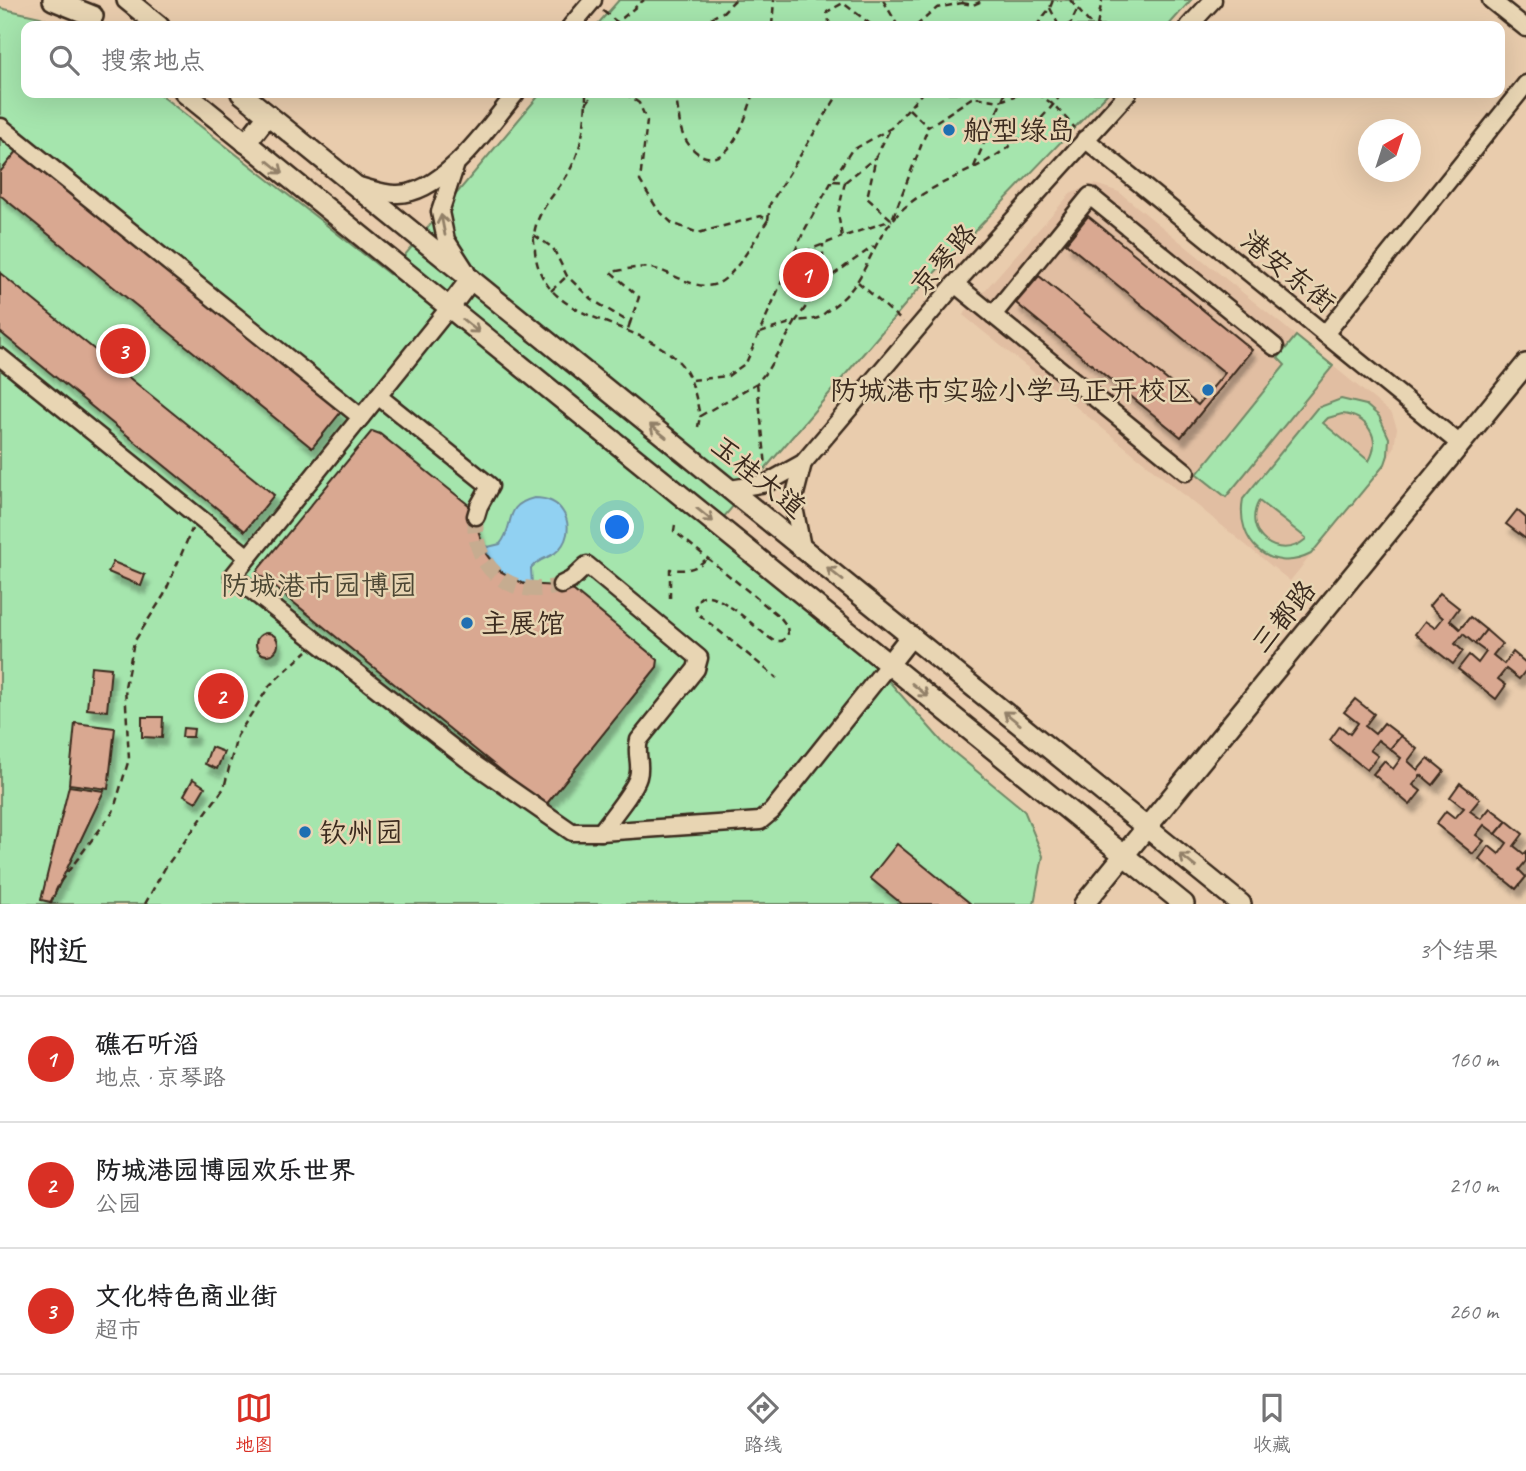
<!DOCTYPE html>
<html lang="zh">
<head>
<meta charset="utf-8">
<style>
	body { margin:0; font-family:Caveat,"LXGW WenKai TC",sans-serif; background:#f2f2f2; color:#202124 }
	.compass { position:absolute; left:1358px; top:119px; width:63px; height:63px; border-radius:50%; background:#fff; box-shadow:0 7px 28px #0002; rotate:39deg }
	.you { position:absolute; left:618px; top:528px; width:24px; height:24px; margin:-18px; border:5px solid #fff; border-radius:50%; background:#1a73e8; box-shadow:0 0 0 10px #1a73e833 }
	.badge { display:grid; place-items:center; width:46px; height:46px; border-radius:50%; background:#d93025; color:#fff; font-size:23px; font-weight:700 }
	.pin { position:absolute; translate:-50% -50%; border:4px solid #fff; box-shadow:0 2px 7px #0006 }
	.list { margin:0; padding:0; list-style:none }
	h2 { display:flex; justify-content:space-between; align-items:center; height:91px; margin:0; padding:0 28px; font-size:30px }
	h2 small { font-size:23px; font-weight:400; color:#757577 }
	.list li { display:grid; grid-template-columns:46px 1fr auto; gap:21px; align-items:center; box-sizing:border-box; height:126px; padding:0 28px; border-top:2px solid #e0e0e0 }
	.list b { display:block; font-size:26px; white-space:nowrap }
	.list p { margin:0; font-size:23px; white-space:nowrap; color:#757577 }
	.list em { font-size:23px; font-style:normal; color:#757577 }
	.icon { flex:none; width:38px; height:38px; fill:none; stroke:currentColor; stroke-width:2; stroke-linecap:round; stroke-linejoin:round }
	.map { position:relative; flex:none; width:1526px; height:904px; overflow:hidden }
	.search { position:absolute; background:#fff; box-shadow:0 7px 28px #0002; left:21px; right:21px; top:21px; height:77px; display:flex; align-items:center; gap:18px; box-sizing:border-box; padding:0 24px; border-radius:14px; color:#757577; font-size:26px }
	.sheet { height:469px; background:#fff }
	nav { display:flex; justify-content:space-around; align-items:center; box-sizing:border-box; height:98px; border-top:2px solid #e0e0e0; background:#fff; font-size:19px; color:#757577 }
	nav a { display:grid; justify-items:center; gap:4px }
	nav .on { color:#d93025 }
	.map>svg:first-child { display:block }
	.built { fill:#e1bea2 }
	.green { fill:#a5e5ad; stroke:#708866; stroke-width:2; fill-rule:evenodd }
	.water { fill:#91d1f2; stroke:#6f8e9d; stroke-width:2 }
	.building { fill:#d9a891; stroke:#3b2a1e; stroke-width:2; filter:url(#shadow) }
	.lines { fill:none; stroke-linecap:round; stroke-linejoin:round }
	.minor-tunnel { stroke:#c6ac90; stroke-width:16; stroke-dasharray:16 8; stroke-linecap:butt }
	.minor-casing { stroke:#3b2a1e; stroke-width:21 }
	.major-casing { stroke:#3b2a1e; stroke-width:24 }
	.path { stroke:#3b2a1e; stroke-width:2.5; stroke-dasharray:7 5; stroke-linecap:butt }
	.minor { stroke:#e8d5b3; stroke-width:16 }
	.major { stroke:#e8d5b3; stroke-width:19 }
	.oneway { stroke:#928068 }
	.poi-dot { fill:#1f6fb2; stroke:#e8d5b3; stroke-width:2.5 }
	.labels { text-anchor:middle; stroke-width:5; stroke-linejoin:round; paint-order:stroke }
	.poi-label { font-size:28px; fill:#3b2a1e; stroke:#e8d5b3; text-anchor:start }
	.street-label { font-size:28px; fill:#3b2a1e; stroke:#e8d5b3 }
	.park-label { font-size:28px; fill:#4b4633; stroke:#e8d5b3 }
</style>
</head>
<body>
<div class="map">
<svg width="1526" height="904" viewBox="0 0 1526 904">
	<defs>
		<filter id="shadow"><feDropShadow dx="4.5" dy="8" stdDeviation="2" flood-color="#0004"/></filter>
	</defs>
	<rect width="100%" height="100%" fill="#e9ccad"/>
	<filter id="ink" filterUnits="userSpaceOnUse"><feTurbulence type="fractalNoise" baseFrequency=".0143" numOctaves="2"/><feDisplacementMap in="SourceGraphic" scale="14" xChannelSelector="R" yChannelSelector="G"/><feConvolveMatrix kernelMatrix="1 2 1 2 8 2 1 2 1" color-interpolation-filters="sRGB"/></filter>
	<g filter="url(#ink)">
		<path class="built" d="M1095,184L1119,192L1392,414L1397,428L1394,448L1385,464L1290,581L963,315L1070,194Z"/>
		<g class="green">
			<path d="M619,0H1191L1168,26H596Z"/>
			<path d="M0,8L40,17L59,26H26V93H158L389,274L541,93H1108L915,293L711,532L872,662L945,745L1024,810L1043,856L1034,904H0Z"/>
			<path d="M1296,336L1333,366L1226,497L1197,474L1285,365L1278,358Z"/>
			<path d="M1341,399L1366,405L1379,416L1389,438L1388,455L1385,464L1311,554C1270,575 1235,541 1243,499L1317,408ZM1342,414C1367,416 1382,438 1369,461L1323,423L1328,418ZM1259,501L1306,538V539C1278,563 1241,533 1259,501Z"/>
		</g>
		<path class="water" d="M534,498C546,498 557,502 563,512C572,526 567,544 555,553C546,559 538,559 531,568L532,585C509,581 492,567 483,545L488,547L500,544C516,525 502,506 534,498Z"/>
		<g class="building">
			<path d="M18,150L341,412L312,448L0,195V172Z"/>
			<path d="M1088,216L1252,350L1181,437L1016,303L1039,276L1198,405L1225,373L1066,243Z"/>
			<path d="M0,273L274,495L245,531L0,332Z"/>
			<path d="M372,431L380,434L470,506L486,554L498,570L524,584L558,586L574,591L658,660L657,667L545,806L256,572Z"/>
			<path d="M1517,510L1526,518V539L1506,524Z"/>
			<path d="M113,562L145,575L141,586L108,572Z"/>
			<path d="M1440,593L1459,608L1450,620L1460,629L1470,617L1486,630L1475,644L1463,634L1455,644L1463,651L1453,664L1415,634L1425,621L1435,628L1443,618L1429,606Z"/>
			<path d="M1486,630L1502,644L1493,655L1504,664L1513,652L1526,663V670L1519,679L1506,669L1498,679L1506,685L1496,699L1458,669L1469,655L1478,663L1486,652L1475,644Z"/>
			<circle cx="267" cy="644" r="11"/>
			<path d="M91,666L111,668L107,711L87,709Z"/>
			<path d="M1355,699L1374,714L1365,726L1375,734L1384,723L1401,736L1390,749L1378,740L1370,750L1378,756L1367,770L1330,740L1340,726L1350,734L1358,723L1344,712Z"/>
			<path d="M142,717H163L162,738L142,737Z"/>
			<path d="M75,723L115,728L108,789L69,784Z"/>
			<path d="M183,728L194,729L193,737H182Z"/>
			<path d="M1401,736L1417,749L1408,761L1418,770L1428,758L1444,771L1433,785L1421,775L1413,785L1421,791L1410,805L1373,774L1384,761L1393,769L1401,758L1390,749Z"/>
			<path d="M211,747L224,752L217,769L205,764Z"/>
			<path d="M193,779L205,787L196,802L184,795Z"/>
			<path d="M1460,783L1480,799L1470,811L1481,819L1490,808L1507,821L1496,834L1484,825L1476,835L1484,841L1473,854L1436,824L1446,811L1455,818L1464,808L1450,797Z"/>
			<path d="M69,786L104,791L51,902L41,900Z"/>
			<path d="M1507,821L1523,834L1514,846L1524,854L1526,852V861L1519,870L1526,877L1516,889L1479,859L1489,846L1499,854L1507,843L1496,834Z"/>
			<path d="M897,844L971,904H902L870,878Z"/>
		</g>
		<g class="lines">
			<path class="minor-tunnel" d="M476,516C470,568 512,601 561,585"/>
			<g class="minor-casing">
				<g id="minor">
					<path d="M1491,0L1526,28"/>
					<path d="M571,26L593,0"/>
					<path d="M1189,26L1213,0"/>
					<path d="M0,129L1,127L361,417"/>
					<path d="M1085,139L1460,444"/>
					<path d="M455,167L440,212L446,240L466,271"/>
					<path d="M355,185C368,188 385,195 398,194C444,193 489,126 516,93"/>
					<path d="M955,284L1186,472"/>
					<path d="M449,308L233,576L467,759L572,832H601L760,821L772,811L889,664"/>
					<path d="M993,315L1090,196L1275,347"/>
					<path d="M1325,334L1526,84"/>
					<path d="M0,357L248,557"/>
					<path d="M378,396L490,486L479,506L476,516"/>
					<path d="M730,489L767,483L803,463L955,284L1128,93"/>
					<path d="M802,547L793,502L803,463"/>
					<path d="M561,585L571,580L587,565L699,658L696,669L639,740C635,754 642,764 638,777C634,791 610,819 601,832"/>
				</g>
			</g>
			<g class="major-casing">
				<g id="major">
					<path d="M53,0L93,16"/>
					<path d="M127,0L159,26"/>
					<path d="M185,93L1184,904"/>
					<path d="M241,93L1241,904"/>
					<path d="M246,143L268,115"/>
					<path d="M449,308L471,279"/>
					<path d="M889,664L911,636"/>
					<path d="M1084,904L1526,364"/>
				</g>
			</g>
			<g class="path">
				<path d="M883,0L898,26"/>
				<path d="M1070,0L1092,26"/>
				<path d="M962,3L973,5L984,0"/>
				<path d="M1050,8L1059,26"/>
				<path d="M603,11L617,22"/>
				<path d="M613,26L644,0"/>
				<path d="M664,26L703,22L723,12L735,0"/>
				<path d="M772,26L774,0"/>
				<path d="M830,26L827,12L843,3L873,26"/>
				<path d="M916,26L937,8L962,3L963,0"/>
				<path d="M1036,26L1050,8L1053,0"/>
				<path d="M1066,26L1071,23L1077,10"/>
				<path d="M1097,26L1102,0"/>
				<path d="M586,93C586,117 583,144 572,166C561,190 537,207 534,235C533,240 535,246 535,251C542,325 637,317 679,362C693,377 696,398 700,416L757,383L767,371L796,321C803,320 812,320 818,318C822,316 827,311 831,308C867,283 867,251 892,221C916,190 954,180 987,161C1015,145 1044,119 1062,93"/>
				<path d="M625,93L639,103L647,121L640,181L658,210L672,223L698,233L761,216L768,220C757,236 740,266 726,278C703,298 678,274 655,269C641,265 625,270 611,272L639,297L630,323"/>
				<path d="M674,93C679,106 678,123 683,135C688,145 695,154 706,157C734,164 747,112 754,93"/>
				<path d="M1037,93L1054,105L1075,128"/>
				<path d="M586,104L594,93"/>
				<path d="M909,109L928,127L973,97L1000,101L1023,93"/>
				<path d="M889,131L876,157L867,198L892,220"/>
				<path d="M974,167L1005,93"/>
				<path d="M833,181L845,182L876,157"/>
				<path d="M845,182L838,213L842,237L892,220"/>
				<path d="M893,217L928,128"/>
				<path d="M768,220L770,204L839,93"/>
				<path d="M534,235L553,248L567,276L591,299L630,323L628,329"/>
				<path d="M793,256L842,237"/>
				<path d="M823,282L874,246"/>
				<path d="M858,282L903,322"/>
				<path d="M551,291L567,276"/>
				<path d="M760,333L796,321L823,282V244"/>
				<path d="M692,380L728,376L746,363L804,231L832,181L851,151L891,128L922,93"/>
				<path d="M757,383L766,466"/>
				<path d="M698,427L700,416"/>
				<path d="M675,525L674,531L780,617L787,626L788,635L782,641H774C760,633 714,585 700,598C695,603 695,607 697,613L777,678"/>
				<path d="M670,598V569C686,571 696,570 707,558"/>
				<path d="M50,904L60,882L113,812L129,759L125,687L134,642L164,595L192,529"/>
				<path d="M145,904L165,868L224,788L237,736L270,685L307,651"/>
			</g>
			<use href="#minor" class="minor"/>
			<use href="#major" class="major"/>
		</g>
		<defs><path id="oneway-shaft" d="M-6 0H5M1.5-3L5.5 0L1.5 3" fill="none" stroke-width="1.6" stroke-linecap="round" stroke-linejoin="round" transform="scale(1.75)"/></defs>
		<g class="oneway">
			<use href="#oneway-shaft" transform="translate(275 167) rotate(39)"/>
			<use href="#oneway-shaft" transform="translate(443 225) rotate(-101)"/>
			<use href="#oneway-shaft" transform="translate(471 326) rotate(39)"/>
			<use href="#oneway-shaft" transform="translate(658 431) rotate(-141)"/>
			<use href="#oneway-shaft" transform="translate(705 515) rotate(39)"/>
			<use href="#oneway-shaft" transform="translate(835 574) rotate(-141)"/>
			<use href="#oneway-shaft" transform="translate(920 690) rotate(39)"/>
			<use href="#oneway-shaft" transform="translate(1012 718) rotate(-141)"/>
			<use href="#oneway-shaft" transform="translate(1188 861) rotate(-141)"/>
		</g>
	</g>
	<g class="poi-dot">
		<circle cx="949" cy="130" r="7"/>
		<circle cx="1208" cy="390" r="7"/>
		<circle cx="467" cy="623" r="7"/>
		<circle cx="305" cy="832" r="7"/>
	</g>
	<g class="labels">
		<g class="poi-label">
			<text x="963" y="140">船型绿岛</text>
			<text x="1194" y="400" text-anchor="end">防城港市实验小学马正开校区</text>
			<text x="481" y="633">主展馆</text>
			<text x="319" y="842">钦州园</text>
		</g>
		<g class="street-label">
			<text transform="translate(943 259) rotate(-49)" y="10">京琴路</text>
			<text transform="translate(1289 271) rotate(39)" y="10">港安东街</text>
			<text transform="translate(759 476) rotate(39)" y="10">玉桂大道</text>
			<text transform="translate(1283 616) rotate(-51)" y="10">三都路</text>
		</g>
		<g class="park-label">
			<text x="319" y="595">防城港市园博园</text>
		</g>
	</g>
</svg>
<svg class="compass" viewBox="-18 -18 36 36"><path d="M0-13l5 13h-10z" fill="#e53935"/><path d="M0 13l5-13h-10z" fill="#757577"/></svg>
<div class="you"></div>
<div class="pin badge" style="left:806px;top:275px">1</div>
<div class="pin badge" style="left:221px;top:696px">2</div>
<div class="pin badge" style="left:123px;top:351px">3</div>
<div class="search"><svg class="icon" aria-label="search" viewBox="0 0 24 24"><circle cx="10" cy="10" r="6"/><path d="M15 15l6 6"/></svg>搜索地点</div>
</div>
<section class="sheet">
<h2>附近<small>3个结果</small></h2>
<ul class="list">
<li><span class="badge">1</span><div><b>礁石听滔</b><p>地点 · 京琴路</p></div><em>160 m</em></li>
<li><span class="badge">2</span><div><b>防城港园博园欢乐世界</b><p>公园</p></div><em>210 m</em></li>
<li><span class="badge">3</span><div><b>文化特色商业街</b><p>超市</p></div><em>260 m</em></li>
</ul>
</section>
<nav>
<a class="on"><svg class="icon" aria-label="map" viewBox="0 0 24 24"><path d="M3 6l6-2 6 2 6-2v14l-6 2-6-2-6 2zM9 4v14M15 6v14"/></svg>地图</a>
<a><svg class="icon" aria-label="directions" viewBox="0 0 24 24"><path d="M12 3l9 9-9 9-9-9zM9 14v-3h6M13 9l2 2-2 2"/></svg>路线</a>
<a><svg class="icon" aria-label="saved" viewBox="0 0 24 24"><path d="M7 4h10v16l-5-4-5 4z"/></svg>收藏</a>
</nav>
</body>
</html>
